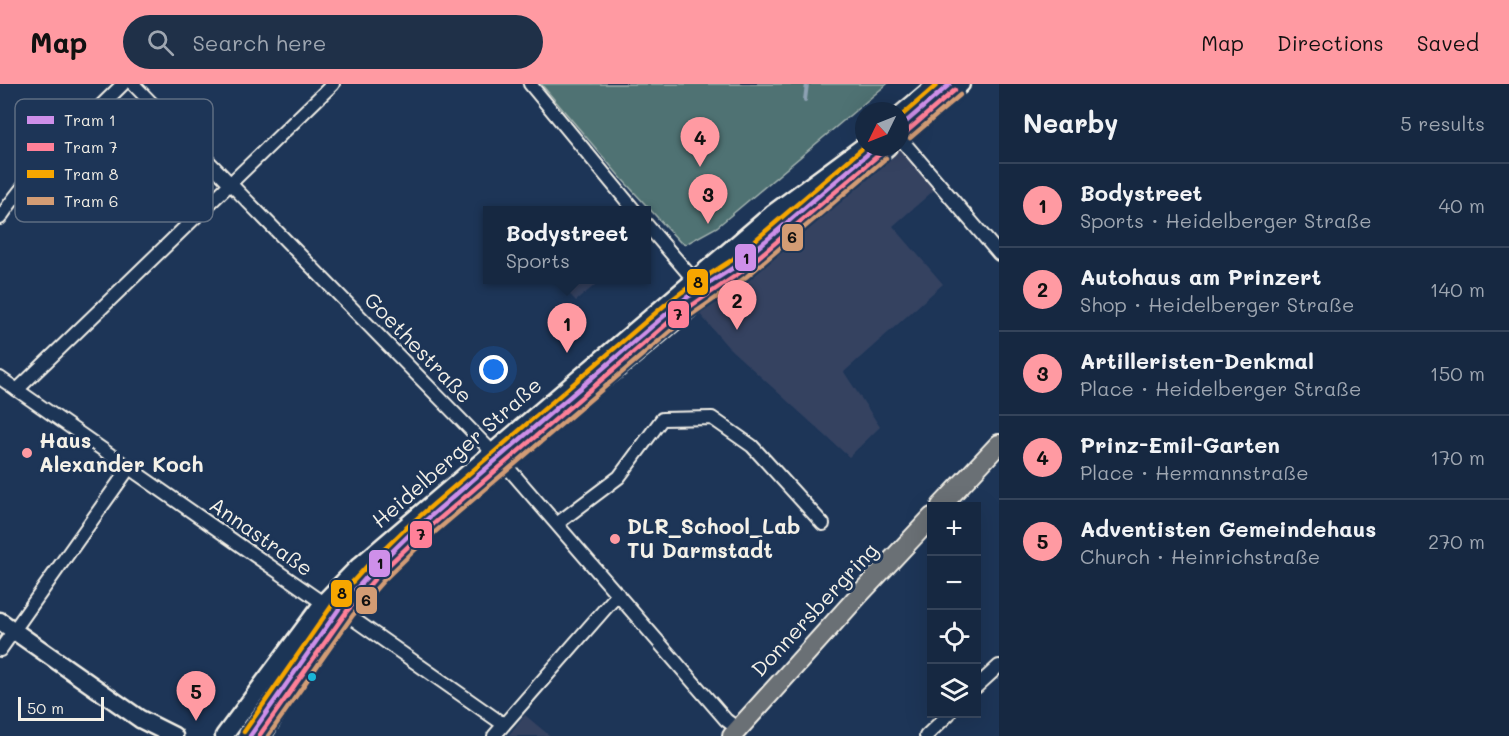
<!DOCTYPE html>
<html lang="en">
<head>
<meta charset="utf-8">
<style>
	body { margin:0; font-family:Mali,sans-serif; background:#1f3048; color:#f1f3f6 }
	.controls { position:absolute; right:18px; bottom:18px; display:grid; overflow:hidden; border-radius:0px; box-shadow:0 6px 24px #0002 }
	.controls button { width:54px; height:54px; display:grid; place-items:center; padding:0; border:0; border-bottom:2px solid #35445a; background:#162841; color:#f1f3f6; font:30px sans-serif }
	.compass { position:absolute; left:855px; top:18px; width:54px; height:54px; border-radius:50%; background:#162841; box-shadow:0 6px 24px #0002; rotate:227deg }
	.scale { position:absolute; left:18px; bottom:15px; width:86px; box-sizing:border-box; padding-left:6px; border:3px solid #f4f1e8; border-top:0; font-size:16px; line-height:21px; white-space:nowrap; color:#f4f1e8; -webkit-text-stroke:4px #1d3557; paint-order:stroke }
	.you { position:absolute; left:494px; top:286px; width:21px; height:21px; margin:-15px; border:4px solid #fff; border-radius:50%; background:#1a73e8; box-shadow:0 0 0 9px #1a73e833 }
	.badge { display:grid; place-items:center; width:39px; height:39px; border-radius:50%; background:#ff9aa2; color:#111; font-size:20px; font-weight:700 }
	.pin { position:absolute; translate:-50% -50px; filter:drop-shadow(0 2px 3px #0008) }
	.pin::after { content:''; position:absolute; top:32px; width:21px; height:18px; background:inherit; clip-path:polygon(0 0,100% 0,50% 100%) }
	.popup { position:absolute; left:483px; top:122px; width:168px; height:78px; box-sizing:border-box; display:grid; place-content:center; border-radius:0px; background:#162841; filter:drop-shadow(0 2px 4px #0005); font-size:20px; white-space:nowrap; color:#9ea6b1 }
	.popup b { font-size:22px; color:#f1f3f6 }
	.popup::after { content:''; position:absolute; left:50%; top:100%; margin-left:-12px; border:12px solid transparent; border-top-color:#162841 }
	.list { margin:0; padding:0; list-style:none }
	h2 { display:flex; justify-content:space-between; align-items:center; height:78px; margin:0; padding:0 24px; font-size:26px }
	h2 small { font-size:20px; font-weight:400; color:#9ea6b1 }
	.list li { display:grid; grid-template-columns:39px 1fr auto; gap:18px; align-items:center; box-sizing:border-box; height:84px; padding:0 24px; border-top:2px solid #35445a }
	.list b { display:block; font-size:22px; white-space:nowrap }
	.list p { margin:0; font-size:20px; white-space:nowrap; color:#9ea6b1 }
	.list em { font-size:20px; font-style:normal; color:#9ea6b1 }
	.icon { flex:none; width:33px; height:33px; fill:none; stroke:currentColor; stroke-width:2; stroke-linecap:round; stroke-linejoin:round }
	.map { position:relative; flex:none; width:999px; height:652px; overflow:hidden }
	header { display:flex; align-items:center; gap:36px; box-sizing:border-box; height:84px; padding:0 30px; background:#ff9aa2; color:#111 }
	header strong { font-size:28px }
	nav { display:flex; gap:33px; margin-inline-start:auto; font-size:21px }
	.search { width:420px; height:54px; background:#1f3048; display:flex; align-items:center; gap:15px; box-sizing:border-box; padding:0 21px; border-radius:33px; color:#9ea6b1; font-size:22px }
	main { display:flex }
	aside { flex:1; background:#162841 }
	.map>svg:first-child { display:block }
	.built { fill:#344261 }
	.green { fill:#507273; stroke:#a2b2ae; stroke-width:1.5 }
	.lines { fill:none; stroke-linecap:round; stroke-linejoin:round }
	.stream { stroke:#8da1b3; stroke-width:4 }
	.street-casing { stroke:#f4f1e8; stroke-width:16 }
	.secondary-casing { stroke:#f4f1e8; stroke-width:21 }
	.primary-casing { stroke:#f4f1e8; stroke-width:22 }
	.street { stroke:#1d3557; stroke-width:12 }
	.secondary { stroke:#1d3557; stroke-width:16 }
	.primary { stroke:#6b6f75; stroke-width:18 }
	.tram-1-casing { stroke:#1d3557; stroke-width:9 }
	.tram-2-casing { stroke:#1d3557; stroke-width:9 }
	.tram-3-casing { stroke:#1d3557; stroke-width:9 }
	.tram-4-casing { stroke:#1d3557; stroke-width:9 }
	.tram-1 { stroke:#ce8fe9; stroke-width:4.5 }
	.tram-2 { stroke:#ff8098; stroke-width:4.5 }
	.tram-3 { stroke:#f7a600; stroke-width:4.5 }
	.tram-4 { stroke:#d39c74; stroke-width:4.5 }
	.poi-dot { fill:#ff9aa2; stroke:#1d3557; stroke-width:2 }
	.bus-dot { fill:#1ab6d8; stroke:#1d3557; stroke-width:2 }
	.labels { text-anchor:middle; stroke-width:6; stroke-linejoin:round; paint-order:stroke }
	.street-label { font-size:21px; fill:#f4f1e8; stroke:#1d3557 }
	.poi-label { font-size:21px; font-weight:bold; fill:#f4f1e8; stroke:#1d3557; text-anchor:start }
	.key { fill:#1d3557; stroke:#5e6d82; stroke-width:1.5 }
	.key-label { font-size:16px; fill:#f4f1e8 }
	.line-badge { stroke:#1d3557; stroke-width:2 }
	.pale-badge-label { font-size:16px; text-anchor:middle; font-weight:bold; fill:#111 }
</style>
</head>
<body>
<header>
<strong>Map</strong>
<div class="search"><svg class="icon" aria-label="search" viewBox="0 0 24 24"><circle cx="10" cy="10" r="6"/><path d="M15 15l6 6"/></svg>Search here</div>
<nav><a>Map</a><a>Directions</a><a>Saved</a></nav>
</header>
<main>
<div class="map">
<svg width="999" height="652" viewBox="0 0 999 652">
	<rect width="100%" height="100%" fill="#1d3557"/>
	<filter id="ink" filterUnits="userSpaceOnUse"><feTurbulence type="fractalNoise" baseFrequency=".0167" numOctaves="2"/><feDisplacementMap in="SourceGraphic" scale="12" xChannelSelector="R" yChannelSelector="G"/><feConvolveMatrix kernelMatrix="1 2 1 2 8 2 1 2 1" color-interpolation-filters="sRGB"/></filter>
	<g filter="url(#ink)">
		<g class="built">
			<path d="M888,63H900L940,101L893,142L943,200L844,288L880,343L849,373L728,263L693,222Z"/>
			<path d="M556,196H601L576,217Z"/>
			<path d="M525,631L550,652H508Z"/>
		</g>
		<path class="green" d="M541,0H887L717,143L686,160L680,158L621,94Z"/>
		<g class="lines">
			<path class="stream" d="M805,16L807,0"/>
			<g class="street-casing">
				<g id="street">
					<path d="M133,0L509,385L726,636L738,645"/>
					<path d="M530,0L635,127"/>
					<path d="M900,54L999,170"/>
					<path d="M0,134C34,83 80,43 123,0"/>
					<path d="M646,140L694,196"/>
					<path d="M0,294L323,519"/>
					<path d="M17,306L333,0"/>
					<path d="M558,439L619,393L662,335L712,334L752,362L823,440"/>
					<path d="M342,527L503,640"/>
					<path d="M0,566L129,384"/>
					<path d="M976,603L999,582"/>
					<path d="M494,652L618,510"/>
					<path d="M926,652L949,630"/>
				</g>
			</g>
			<g class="secondary-casing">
				<g id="secondary">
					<path d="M900,31L937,0"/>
					<path d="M900,53L961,0"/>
					<path d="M0,537L140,635L174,652"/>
					<path d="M224,652L323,519L358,483L772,130L864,62"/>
					<path d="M262,652L311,572L342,527L380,483L500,376L620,283L693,222L741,187L888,63"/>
				</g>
			</g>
			<g class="primary-casing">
				<g id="primary">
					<path d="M941,422L999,360"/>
					<path d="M732,652L858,512L932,433"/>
				</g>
			</g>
			<use href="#street" class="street"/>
			<use href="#secondary" class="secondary"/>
			<use href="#primary" class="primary"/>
			<g class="tram-1-casing">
				<g id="tram-1">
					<path d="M900,43L950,0"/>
					<path d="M250,652L341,522L372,487L411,449L671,226L686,214L736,182L876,63"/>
				</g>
			</g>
			<g class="tram-2-casing">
				<g id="tram-2">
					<path d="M905,49L955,6"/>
					<path d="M259,652L347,527L377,492L416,455L676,232L741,188L881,69"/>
				</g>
			</g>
			<g class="tram-3-casing">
				<g id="tram-3">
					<path d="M900,33L938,0"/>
					<path d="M244,648L335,517L367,482L406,444L666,220L682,208L732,176L864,63"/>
				</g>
			</g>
			<g class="tram-4-casing">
				<g id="tram-4">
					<path d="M910,54L960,11"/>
					<path d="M268,652L353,531L383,497L421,460L681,238L746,193L886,74"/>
				</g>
			</g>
			<use href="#tram-1" class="tram-1"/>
			<use href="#tram-2" class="tram-2"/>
			<use href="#tram-3" class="tram-3"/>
			<use href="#tram-4" class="tram-4"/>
		</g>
	</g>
	<g class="poi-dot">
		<circle cx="27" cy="369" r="6"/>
		<circle cx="615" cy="455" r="6"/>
	</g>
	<circle class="bus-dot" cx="312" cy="593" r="5"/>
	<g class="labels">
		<g class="street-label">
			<text transform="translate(418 264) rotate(46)" y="7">Goethestraße</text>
			<text transform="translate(457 369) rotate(-41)" y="7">Heidelberger Straße</text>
			<text transform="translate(261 453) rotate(35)" y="7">Annastraße</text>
			<text transform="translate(815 526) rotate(-47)" y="7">Donnersbergring</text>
		</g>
		<g class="poi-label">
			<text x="39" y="364">Haus<tspan x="39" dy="24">Alexander Koch</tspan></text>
			<text x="627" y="450">DLR_School_Lab<tspan x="627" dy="24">TU Darmstadt</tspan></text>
		</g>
	</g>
	<rect x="15" y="15" width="198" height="123" rx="9" class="key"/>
	<rect x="27" y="32" width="27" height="8" fill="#ce8fe9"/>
	<rect x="27" y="59" width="27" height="8" fill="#ff8098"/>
	<rect x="27" y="86" width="27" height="8" fill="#f7a600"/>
	<rect x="27" y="113" width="27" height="8" fill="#d39c74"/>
	<g class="key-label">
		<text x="64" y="42">Tram 1</text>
		<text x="64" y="69">Tram 7</text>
		<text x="64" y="96">Tram 8</text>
		<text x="64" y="123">Tram 6</text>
	</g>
	<g class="line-badge">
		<rect x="781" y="139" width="23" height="29" rx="6" fill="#d39c74"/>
		<rect x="734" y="159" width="23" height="29" rx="6" fill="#ce8fe9"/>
		<rect x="686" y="184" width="23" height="28" rx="6" fill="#f7a600"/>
		<rect x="667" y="216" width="23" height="29" rx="6" fill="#ff8098"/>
		<rect x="409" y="436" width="24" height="29" rx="6" fill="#ff8098"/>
		<rect x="368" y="465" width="23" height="29" rx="6" fill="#ce8fe9"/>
		<rect x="330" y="495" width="23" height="29" rx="6" fill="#f7a600"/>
		<rect x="355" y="502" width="23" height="29" rx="6" fill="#d39c74"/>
	</g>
	<g class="pale-badge-label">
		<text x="792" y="159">6</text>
		<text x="746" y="180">1</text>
		<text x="698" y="204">8</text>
		<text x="678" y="236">7</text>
		<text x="421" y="456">7</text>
		<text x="380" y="485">1</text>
		<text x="342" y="515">8</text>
		<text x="366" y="522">6</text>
	</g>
</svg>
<div class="controls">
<button>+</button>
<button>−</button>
<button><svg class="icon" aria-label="locate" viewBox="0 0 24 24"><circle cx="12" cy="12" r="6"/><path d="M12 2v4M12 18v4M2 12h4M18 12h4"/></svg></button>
<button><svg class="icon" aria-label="layers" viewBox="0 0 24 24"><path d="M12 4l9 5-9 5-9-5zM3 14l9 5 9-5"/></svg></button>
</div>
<svg class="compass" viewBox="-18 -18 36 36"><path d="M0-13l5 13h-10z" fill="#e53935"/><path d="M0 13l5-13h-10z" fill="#9ea6b1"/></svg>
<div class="scale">50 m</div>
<div class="you"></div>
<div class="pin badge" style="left:567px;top:269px">1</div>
<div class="popup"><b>Bodystreet</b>Sports</div>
<div class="pin badge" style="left:737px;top:246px">2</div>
<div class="pin badge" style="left:708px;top:140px">3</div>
<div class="pin badge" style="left:700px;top:83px">4</div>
<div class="pin badge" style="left:196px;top:637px">5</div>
</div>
<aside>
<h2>Nearby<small>5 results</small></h2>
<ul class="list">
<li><span class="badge">1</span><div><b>Bodystreet</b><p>Sports · Heidelberger Straße</p></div><em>40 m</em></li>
<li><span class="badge">2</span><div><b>Autohaus am Prinzert</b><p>Shop · Heidelberger Straße</p></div><em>140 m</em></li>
<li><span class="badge">3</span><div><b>Artilleristen-Denkmal</b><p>Place · Heidelberger Straße</p></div><em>150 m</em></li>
<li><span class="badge">4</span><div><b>Prinz-Emil-Garten</b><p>Place · Hermannstraße</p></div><em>170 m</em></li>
<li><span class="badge">5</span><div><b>Adventisten Gemeindehaus</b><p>Church · Heinrichstraße</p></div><em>270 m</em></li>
</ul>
</aside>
</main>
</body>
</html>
